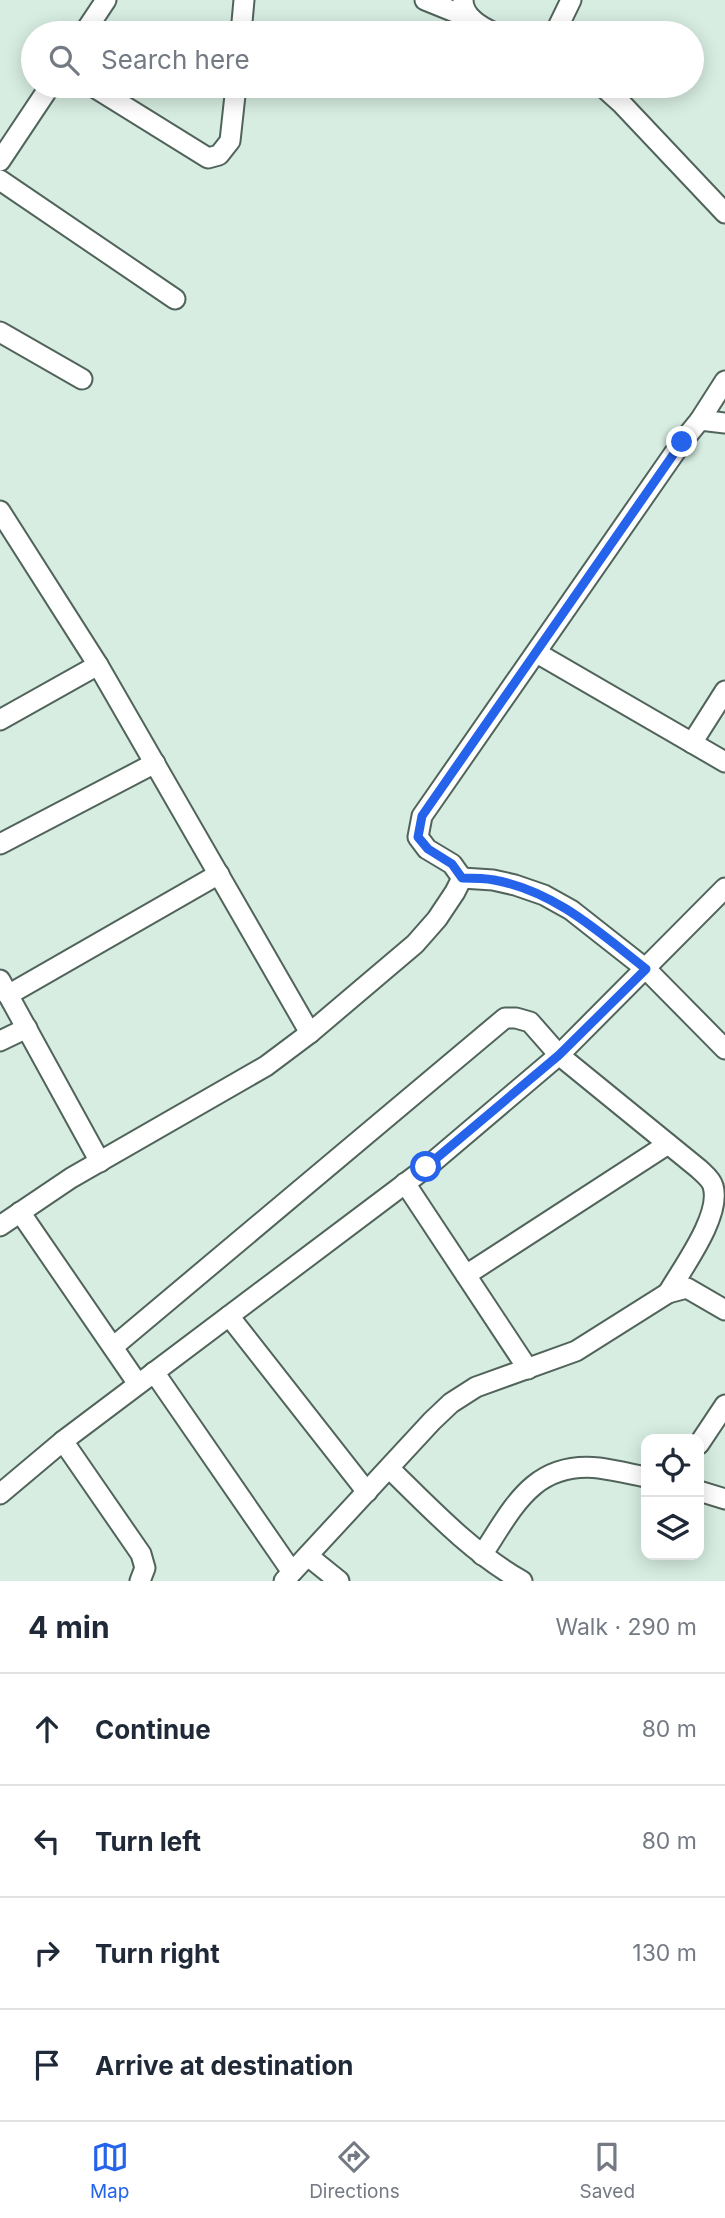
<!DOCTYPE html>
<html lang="en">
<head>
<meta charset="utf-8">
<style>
	body { margin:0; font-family:Inter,sans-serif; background:#f6f6f7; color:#1f2937 }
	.controls { position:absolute; right:21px; bottom:21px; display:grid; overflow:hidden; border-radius:14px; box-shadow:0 4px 18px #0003 }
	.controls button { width:63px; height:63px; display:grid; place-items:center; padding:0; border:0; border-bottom:2px solid #e0e1e3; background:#fff; color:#1f2937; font:35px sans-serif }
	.stop { position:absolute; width:21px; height:21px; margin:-16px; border:5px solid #2563eb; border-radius:50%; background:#fff }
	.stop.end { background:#2563eb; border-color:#fff; box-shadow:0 2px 7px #0008 }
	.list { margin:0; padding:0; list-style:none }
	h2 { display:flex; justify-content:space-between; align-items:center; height:91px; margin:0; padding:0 28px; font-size:30px }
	h2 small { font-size:23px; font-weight:400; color:#747a83 }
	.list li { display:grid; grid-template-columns:46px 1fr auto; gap:21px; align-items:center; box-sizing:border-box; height:112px; padding:0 28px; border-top:2px solid #e0e1e3 }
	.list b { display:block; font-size:26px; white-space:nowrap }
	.list em { font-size:23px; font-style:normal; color:#747a83 }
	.icon { flex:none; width:38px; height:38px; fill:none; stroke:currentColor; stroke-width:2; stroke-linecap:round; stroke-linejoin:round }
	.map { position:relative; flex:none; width:725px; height:1581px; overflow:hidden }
	.search { position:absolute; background:#fff; box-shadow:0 4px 18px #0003; left:21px; right:21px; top:21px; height:77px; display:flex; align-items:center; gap:18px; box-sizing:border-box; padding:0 24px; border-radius:38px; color:#747a83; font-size:26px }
	.sheet { height:539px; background:#fff }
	nav { display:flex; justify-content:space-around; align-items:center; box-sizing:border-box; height:98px; border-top:2px solid #e0e1e3; background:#fff; font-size:19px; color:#747a83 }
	nav a { display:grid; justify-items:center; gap:4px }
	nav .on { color:#2563eb }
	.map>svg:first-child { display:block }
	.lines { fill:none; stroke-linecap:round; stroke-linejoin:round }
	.minor-casing { stroke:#51645b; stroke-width:23 }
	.minor { stroke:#fff; stroke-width:19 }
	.route { stroke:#2563eb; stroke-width:9 }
</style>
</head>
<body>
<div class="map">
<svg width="725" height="1581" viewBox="0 0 725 1581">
	<rect width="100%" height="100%" fill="#d7ede2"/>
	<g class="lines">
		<g class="minor-casing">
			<g id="minor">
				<path d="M425,0L472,19"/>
				<path d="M463,0C463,17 481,27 495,33"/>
				<path d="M84,33L106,0"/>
				<path d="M241,33L244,0"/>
				<path d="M555,33L571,0"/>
				<path d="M92,86L208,158L219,155L230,141L236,86"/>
				<path d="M602,86L622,104L725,213"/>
				<path d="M0,161L50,86"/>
				<path d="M0,180L175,299"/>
				<path d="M0,332L82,379"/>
				<path d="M700,420L725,381"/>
				<path d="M0,511L98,665L310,1033"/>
				<path d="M537,653L725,762"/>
				<path d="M0,720L98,665"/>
				<path d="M692,743L725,691"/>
				<path d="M0,844L155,763"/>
				<path d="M462,878L493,880L515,885L544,895L571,910L646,969L725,1049"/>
				<path d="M0,980L100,1162"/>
				<path d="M8,995L219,874"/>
				<path d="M0,1041L27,1028"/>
				<path d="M405,1183L528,1369"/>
				<path d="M20,1212L138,1384"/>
				<path d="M0,1226L71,1178L266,1066L310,1033L415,944L437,919L455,892L462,878L452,864L427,849L418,837L422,816L682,442L700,420L725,423"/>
				<path d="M466,1275L668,1144"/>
				<path d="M229,1316L367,1492"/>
				<path d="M113,1347L505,1018H516L530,1022L559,1055L699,1169C704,1174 711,1179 713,1186C722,1215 683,1267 668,1293"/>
				<path d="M154,1372L292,1572"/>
				<path d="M63,1441L141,1554L145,1568L140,1581"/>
				<path d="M699,1444L725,1405"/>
				<path d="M389,1468C431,1509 471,1552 522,1581"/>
				<path d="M699,1491L725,1499"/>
				<path d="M0,1494L63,1441L427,1167L559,1055L725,888"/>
				<path d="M482,1555C513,1508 533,1461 599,1468C614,1470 631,1474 646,1477"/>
				<path d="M308,1556L339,1581"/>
				<path d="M284,1581L432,1421L451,1403L476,1387L576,1351L668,1293L687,1288L725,1310"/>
			</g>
		</g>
		<use href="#minor" class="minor"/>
	</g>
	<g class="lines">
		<path class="route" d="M426,1167L559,1055L646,969C600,933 555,891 494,880C484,878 473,878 462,878L452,864L428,849L418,837L422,816L682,442"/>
	</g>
</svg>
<div class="controls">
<button><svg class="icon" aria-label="locate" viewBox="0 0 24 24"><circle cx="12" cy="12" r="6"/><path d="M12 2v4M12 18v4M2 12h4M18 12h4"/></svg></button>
<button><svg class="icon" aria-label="layers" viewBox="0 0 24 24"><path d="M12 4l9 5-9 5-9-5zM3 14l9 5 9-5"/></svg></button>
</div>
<div class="stop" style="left:426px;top:1167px"></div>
<div class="stop end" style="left:682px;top:442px"></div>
<div class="search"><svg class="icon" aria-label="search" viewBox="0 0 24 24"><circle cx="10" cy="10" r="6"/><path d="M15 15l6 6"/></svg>Search here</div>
</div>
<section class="sheet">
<h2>4 min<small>Walk · 290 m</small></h2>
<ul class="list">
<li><svg class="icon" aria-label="ahead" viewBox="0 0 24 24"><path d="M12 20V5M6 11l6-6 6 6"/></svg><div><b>Continue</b></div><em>80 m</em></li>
<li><svg class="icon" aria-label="left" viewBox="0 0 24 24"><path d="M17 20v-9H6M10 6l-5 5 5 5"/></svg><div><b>Turn left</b></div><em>80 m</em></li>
<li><svg class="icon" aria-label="right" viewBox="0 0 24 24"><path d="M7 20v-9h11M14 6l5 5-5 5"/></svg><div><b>Turn right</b></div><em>130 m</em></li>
<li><svg class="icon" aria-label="arrive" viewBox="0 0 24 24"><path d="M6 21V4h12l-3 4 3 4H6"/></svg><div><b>Arrive at destination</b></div></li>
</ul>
</section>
<nav>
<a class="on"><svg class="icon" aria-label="map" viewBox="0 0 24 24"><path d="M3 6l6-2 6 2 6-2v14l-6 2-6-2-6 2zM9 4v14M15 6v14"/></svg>Map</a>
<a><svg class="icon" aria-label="directions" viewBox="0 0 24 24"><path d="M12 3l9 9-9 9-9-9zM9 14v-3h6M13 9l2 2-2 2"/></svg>Directions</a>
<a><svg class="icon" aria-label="saved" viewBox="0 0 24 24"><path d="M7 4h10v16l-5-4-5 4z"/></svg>Saved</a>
</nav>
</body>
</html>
